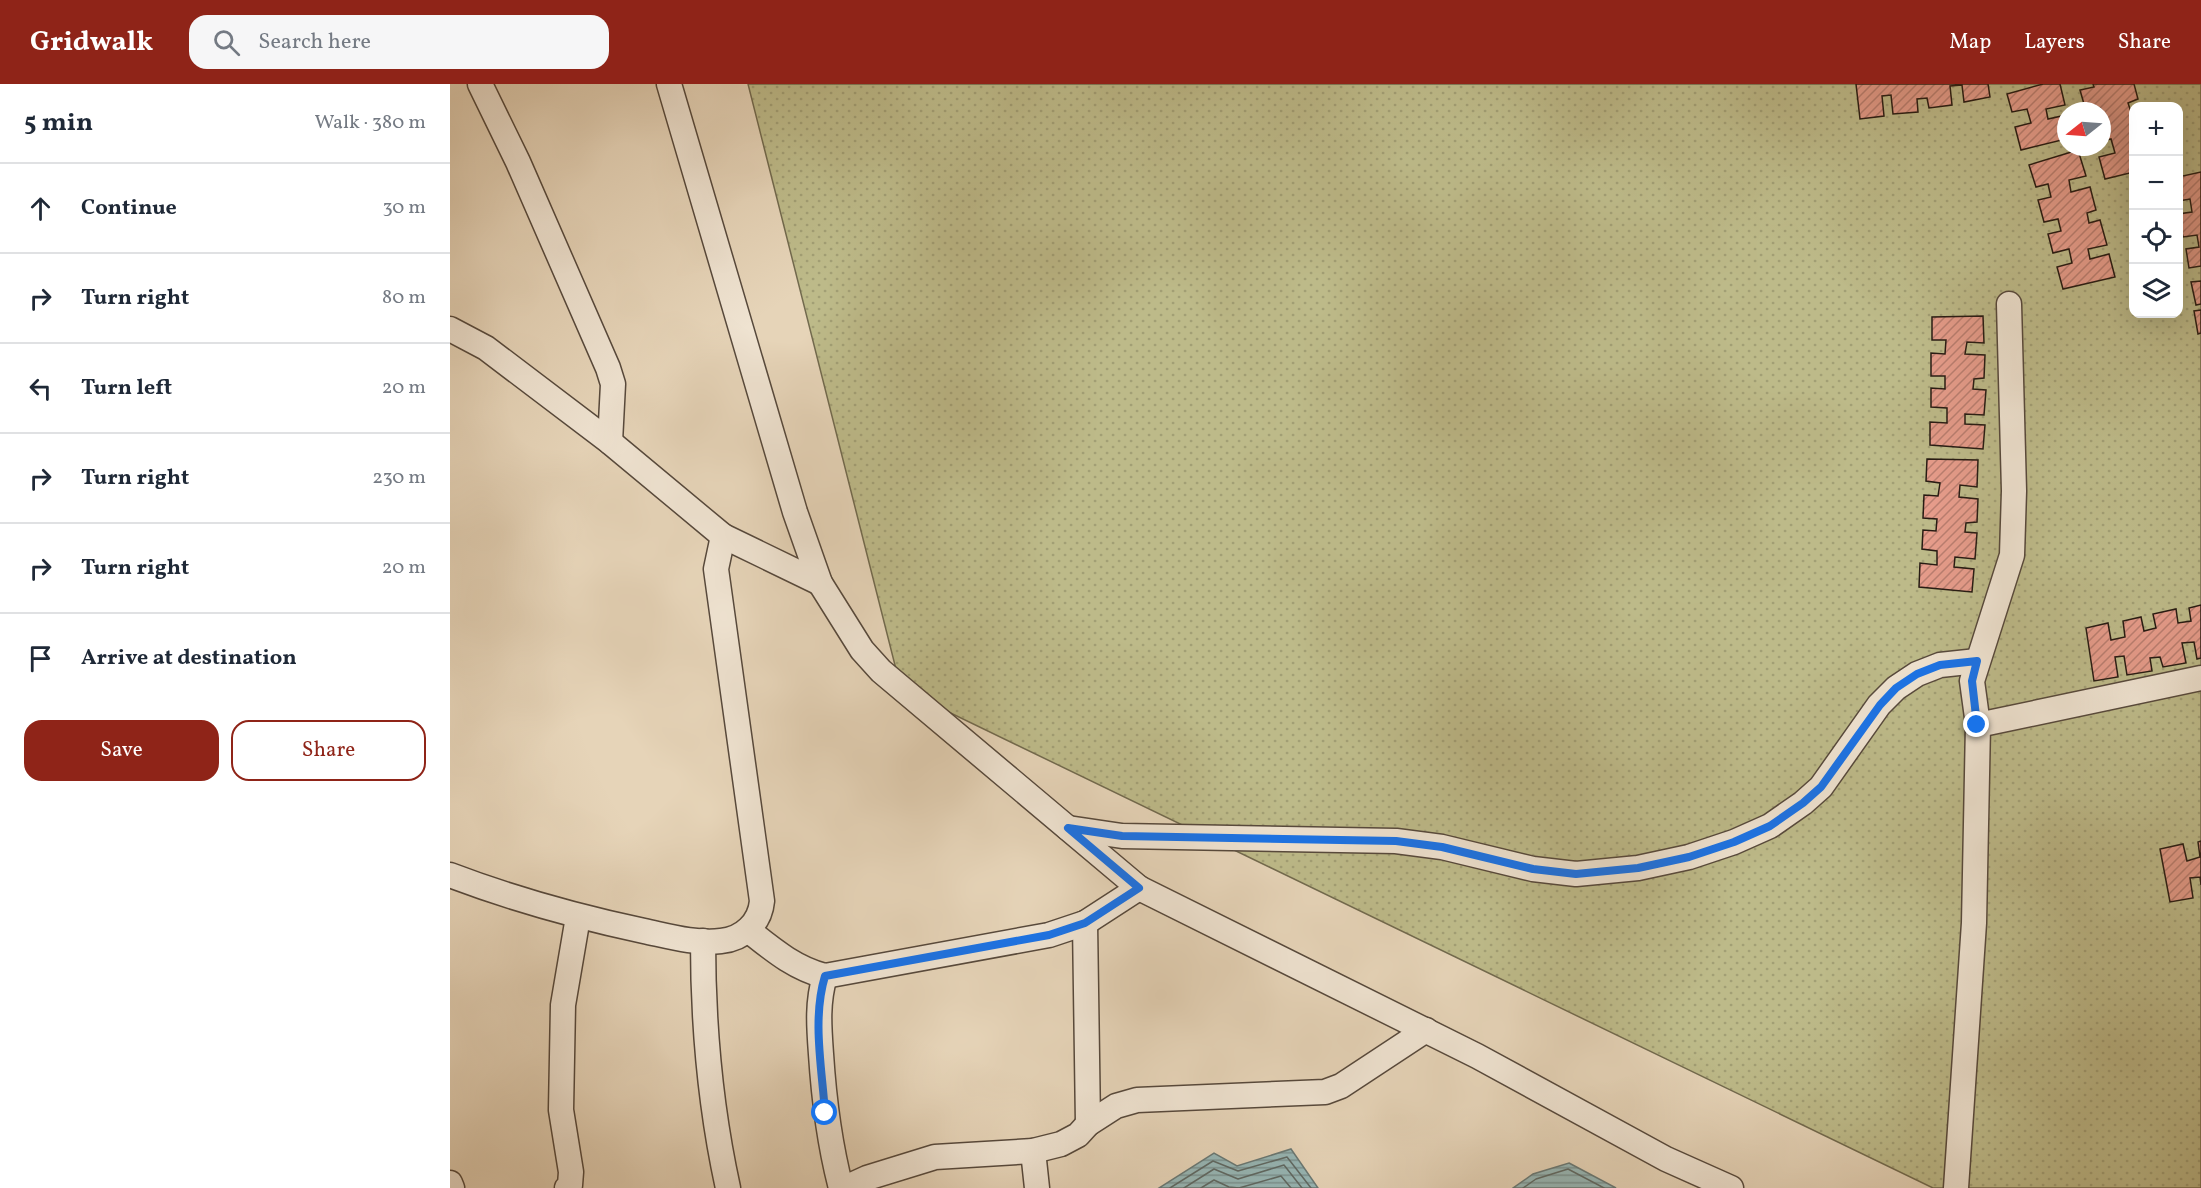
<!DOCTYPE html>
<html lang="en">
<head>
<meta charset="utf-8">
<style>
	body { margin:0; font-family:Vollkorn,serif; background:#f6f6f7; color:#1f2937 }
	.controls { position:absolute; right:18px; top:18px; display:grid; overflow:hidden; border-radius:12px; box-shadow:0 6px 24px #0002 }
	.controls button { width:54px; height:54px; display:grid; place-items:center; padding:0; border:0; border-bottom:2px solid #e0e1e3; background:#fff; color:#1f2937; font:30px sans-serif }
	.compass { position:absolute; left:1607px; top:18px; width:54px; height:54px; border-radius:50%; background:#fff; box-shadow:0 6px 24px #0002; rotate:253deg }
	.stop { position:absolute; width:18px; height:18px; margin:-14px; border:4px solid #1a73e8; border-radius:50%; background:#fff }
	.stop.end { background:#1a73e8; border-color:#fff; box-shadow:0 2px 6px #0008 }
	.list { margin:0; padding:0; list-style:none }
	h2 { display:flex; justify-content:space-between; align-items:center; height:78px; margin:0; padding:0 24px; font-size:26px }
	h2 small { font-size:20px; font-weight:400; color:#747a83 }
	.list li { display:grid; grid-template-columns:39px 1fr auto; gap:18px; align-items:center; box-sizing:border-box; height:90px; padding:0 24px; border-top:2px solid #e0e1e3 }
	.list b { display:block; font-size:22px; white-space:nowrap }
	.list em { font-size:20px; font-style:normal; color:#747a83 }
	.actions { display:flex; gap:12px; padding:18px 24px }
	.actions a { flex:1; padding:14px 0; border:2px solid #8f2418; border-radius:18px; text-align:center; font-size:21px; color:#8f2418 }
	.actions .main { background:#8f2418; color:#fff }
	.icon { flex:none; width:33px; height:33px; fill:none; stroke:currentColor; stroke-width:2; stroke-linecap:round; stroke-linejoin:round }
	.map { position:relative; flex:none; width:1751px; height:1104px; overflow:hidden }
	header { display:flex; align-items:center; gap:36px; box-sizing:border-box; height:84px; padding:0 30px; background:#8f2418; color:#fff }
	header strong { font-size:28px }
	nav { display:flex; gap:33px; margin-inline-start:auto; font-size:21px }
	.search { width:420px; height:54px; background:#f6f6f7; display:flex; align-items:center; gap:15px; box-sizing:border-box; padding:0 21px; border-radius:18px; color:#747a83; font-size:22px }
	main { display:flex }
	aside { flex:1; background:#fff }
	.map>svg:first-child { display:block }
	.grass { fill:url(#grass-dots); stroke:#726a4e; stroke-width:1.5; fill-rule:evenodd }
	.water { fill:url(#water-rules); stroke:#6a7975; stroke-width:1.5 }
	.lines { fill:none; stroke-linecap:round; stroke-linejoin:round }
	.shore { stroke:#5f6964; stroke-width:1.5 }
	.building { fill:url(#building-hatch); stroke:#271b13; stroke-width:1.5 }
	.street-casing { stroke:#57493c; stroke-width:27 }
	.street { stroke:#efe3d1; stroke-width:24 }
	.route { stroke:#1a73e8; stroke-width:8 }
</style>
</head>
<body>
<header>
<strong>Gridwalk</strong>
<div class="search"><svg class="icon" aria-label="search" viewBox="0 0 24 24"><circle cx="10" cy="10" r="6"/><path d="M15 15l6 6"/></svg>Search here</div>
<nav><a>Map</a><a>Layers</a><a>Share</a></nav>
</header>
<main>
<aside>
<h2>5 min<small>Walk · 380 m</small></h2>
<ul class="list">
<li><svg class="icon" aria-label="ahead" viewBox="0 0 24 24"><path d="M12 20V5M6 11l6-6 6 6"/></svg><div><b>Continue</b></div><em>30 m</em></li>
<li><svg class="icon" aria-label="right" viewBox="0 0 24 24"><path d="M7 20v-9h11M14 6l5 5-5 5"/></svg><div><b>Turn right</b></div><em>80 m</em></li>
<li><svg class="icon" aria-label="left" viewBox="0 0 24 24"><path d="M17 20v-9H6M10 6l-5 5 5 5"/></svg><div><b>Turn left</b></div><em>20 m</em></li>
<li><svg class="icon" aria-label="right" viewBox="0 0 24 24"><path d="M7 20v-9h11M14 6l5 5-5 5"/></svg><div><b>Turn right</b></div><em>230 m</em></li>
<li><svg class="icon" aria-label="right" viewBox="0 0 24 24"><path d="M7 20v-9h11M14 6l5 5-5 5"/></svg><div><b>Turn right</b></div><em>20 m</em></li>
<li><svg class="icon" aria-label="arrive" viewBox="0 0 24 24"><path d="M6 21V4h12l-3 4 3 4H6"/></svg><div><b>Arrive at destination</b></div></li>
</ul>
<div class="actions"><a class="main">Save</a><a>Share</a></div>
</aside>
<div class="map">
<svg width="1751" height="1104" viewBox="0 0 1751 1104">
	<defs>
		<pattern id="grass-dots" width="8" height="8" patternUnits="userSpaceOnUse" patternTransform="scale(1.5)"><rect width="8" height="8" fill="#bdba89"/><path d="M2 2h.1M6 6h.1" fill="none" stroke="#a29f75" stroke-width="1.8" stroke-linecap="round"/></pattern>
		<pattern id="water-rules" width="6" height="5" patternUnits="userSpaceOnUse" patternTransform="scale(1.5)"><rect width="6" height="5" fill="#97b7b6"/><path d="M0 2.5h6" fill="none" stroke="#7b9493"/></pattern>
		<pattern id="building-hatch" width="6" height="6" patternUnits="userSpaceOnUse" patternTransform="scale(1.5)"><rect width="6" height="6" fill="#e69c8b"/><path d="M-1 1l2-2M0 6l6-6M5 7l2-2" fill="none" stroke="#ba7e70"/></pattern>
	</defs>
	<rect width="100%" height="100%" fill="#e6d4b8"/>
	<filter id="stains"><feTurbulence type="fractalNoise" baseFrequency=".00333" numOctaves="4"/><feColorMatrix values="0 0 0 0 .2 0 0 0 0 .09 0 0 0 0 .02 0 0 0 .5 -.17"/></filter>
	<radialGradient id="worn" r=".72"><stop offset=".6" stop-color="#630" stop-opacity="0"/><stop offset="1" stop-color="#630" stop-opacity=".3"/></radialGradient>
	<path class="grass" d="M298,0H1751V1104H1483L451,605ZM1684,22H1728V230H1684ZM1616,27H1652V63H1616Z"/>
	<g class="water">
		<path d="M841,1065L868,1104H709L764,1069L787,1082Z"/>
		<path d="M1119,1079L1166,1104H1063L1083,1090Z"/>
	</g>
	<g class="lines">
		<g class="shore">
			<path d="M720,1104L763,1077L788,1087L837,1073L861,1104"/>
			<path d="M734,1104L764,1085L788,1095L834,1081L852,1104"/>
			<path d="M751,1104L764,1096L779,1103L789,1104L831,1092L841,1104"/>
			<path d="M1073,1104L1086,1095L1118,1085L1154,1104"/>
		</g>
	</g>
	<g class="building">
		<path d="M1406,0H1538L1540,13L1514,18L1512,1L1500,2L1502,21L1479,24L1477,14L1467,15L1468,28L1443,30L1441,11L1432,12L1434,32L1410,35Z"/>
		<path d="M1593,0H1610L1615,21L1596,25L1598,35L1616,31V55L1571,66L1565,43L1581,39L1577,25L1562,28L1557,10Z"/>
		<path d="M1643,0H1684L1688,15L1678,19L1681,28H1684V54L1680,55L1684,64V88L1655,95L1649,73L1665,69L1661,55L1652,57V27L1650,24L1636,27L1630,6L1644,3Z"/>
		<path d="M1628,66L1636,92L1619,96L1621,108L1640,103L1646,126L1637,129L1639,139L1650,136L1657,161L1638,165L1640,175L1659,170L1665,193L1613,205L1607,183L1622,179L1619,165L1603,169L1598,150L1611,147L1608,135L1594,138L1588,116L1601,113L1598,100L1586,103L1579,81Z"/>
		<path d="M1751,88V182L1739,184L1736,165L1749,163L1747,151L1733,153L1728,130L1742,128L1740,115L1728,117V93Z"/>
		<path d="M1751,197V220L1746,221L1741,198Z"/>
		<path d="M1751,226V249L1748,250L1744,227Z"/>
		<path d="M1533,232L1534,259L1517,258L1515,270L1535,271L1534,294L1524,295L1523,305L1536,306L1534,331L1515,330V340L1535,341L1533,365L1480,361V338L1497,339V324L1481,323V304L1495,305V292H1481V269L1495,270L1496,256H1482V233Z"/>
		<path d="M1477,375L1528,376L1527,403L1510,401L1509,413L1528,415L1527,438L1516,439L1515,448L1527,449L1525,475L1505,473L1504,483L1524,485L1522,508L1469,503L1470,479L1487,481V467L1472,465L1473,446L1486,447L1487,435L1473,434L1474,411L1488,412L1490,399L1476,397Z"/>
		<path d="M1751,521V574L1747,575L1744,558L1732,559L1736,579L1713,583L1710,573L1700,574L1702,587L1677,591L1674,572L1665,573L1668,593L1644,597L1636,544L1658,539L1661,556L1675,553L1673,537L1691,533L1694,547L1706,544L1703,530L1726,525L1728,539L1741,537L1739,524Z"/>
		<path d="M1751,757V801L1750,793L1740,794L1743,814L1720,818L1710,765L1733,760L1737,777L1750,773L1748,758Z"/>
	</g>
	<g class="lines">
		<g class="street-casing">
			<g id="street">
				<path d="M30,0L68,78L158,284L163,300L160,358"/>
				<path d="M219,0L345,428L370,499L412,566L431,587L689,804L1027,972L1216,1075L1281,1104"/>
				<path d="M0,245L36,264L160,358L273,452L370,499"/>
				<path d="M1528,641L1751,594"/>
				<path d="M618,744L672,752L946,757L992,763L1083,785L1126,790L1188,784L1239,773L1284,758L1320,742L1353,719L1371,703L1429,621L1446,604L1467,590L1490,581L1527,577"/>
				<path d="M0,791C63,815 128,833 194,847C218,852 245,860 271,857C293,855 310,839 312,817L266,485L273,452"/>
				<path d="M635,839L638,1040"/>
				<path d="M298,846C322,865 344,884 375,892L599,851L635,839L689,804"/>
				<path d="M253,857C253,941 260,1022 278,1104"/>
				<path d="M375,892C367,918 369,943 371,970C374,1017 379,1058 391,1104"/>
				<path d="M583,1067L587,1104"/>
				<path d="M0,1099L2,1104"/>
				<path d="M117,1104L120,1101L121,1088L111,1026L113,921L128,833"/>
				<path d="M395,1104L417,1094L485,1073L583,1067L611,1060L628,1051L638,1040L666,1022L687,1016L875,1008L891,1002L976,946"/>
				<path d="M1506,1104L1524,839L1528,641L1522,597L1562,471L1564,407L1559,220"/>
			</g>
		</g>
		<use href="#street" class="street"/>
	</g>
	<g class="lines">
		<path class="route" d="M375,1029C372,984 362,935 375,892L599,851L635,839L689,804L618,744L672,752L946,757L992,763L1083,785L1126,790L1188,784L1239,773L1284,758L1320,742L1353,719L1371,703L1430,621L1446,604L1467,590L1490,581L1527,577L1522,597L1527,641"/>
	</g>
	<rect width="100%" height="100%" filter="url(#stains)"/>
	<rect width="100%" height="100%" fill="url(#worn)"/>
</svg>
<div class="controls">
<button>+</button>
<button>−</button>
<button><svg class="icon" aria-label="locate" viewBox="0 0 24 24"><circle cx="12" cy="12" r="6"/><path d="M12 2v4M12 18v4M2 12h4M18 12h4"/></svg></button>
<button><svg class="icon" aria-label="layers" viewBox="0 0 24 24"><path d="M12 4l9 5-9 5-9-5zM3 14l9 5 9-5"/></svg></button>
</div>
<svg class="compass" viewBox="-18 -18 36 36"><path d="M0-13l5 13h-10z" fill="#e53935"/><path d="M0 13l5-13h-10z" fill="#747a83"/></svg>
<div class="stop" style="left:375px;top:1029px"></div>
<div class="stop end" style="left:1527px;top:641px"></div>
</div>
</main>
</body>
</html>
